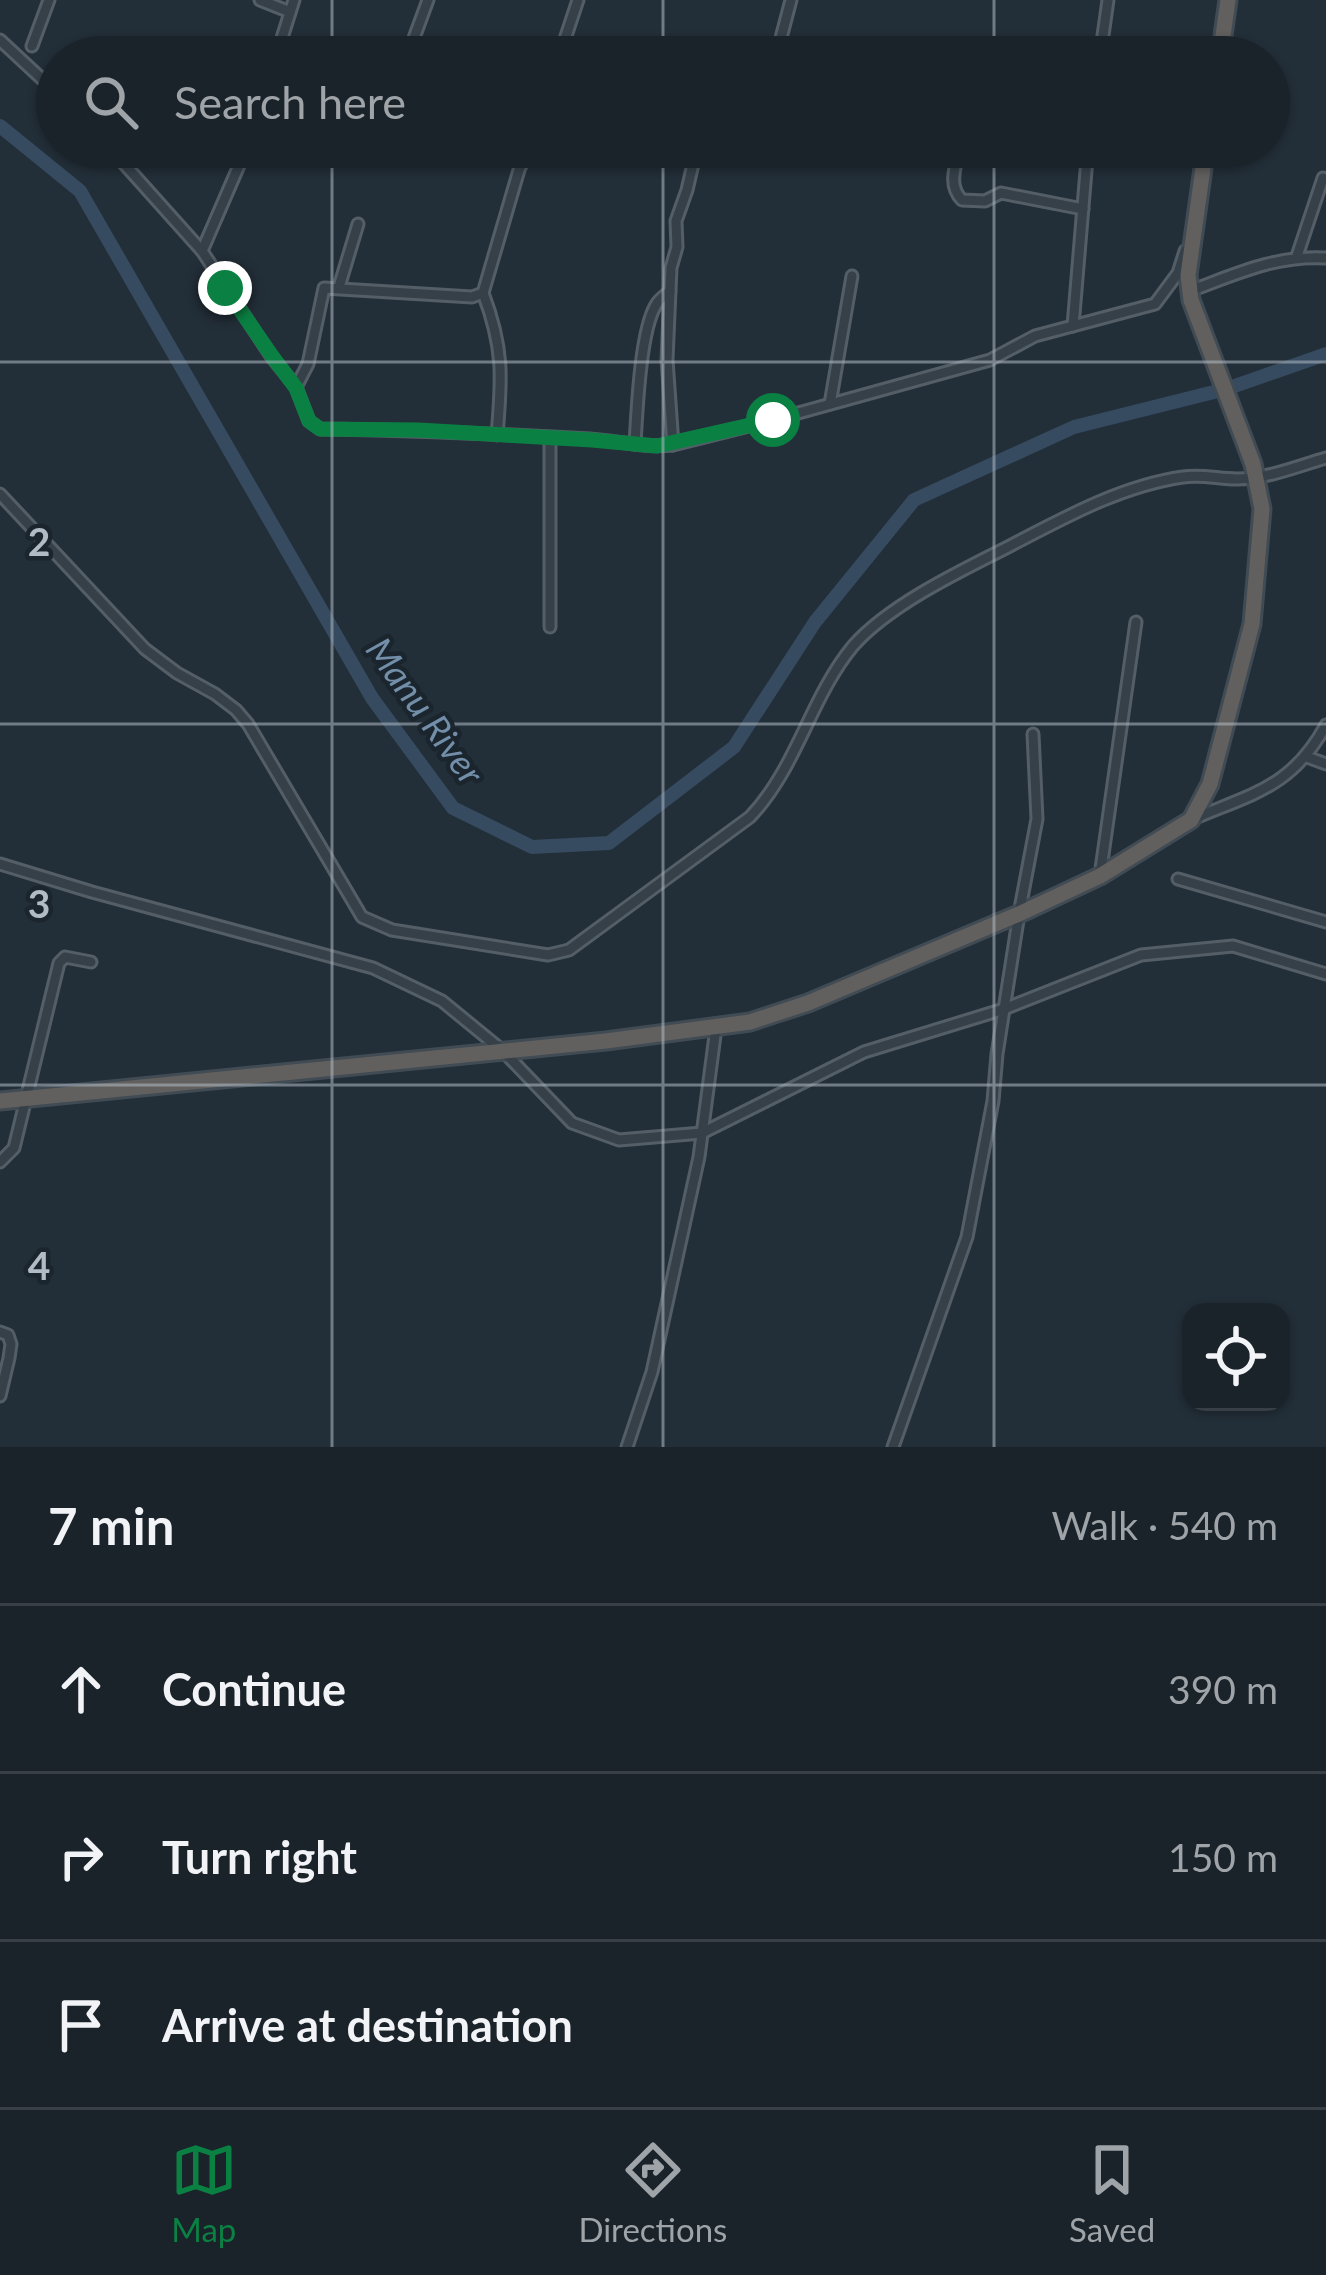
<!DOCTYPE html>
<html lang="en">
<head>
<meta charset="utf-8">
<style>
	body { margin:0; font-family:Lato,sans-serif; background:#232a32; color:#f1f3f6 }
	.controls { position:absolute; right:36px; bottom:36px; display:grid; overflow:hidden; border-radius:24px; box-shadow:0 3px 9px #0004 }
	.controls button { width:108px; height:108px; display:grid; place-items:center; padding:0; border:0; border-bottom:3px solid #383f47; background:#1a222a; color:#f1f3f6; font:60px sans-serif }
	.stop { position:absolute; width:36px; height:36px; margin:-27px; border:9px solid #0b8043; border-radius:50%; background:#fff }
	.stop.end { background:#0b8043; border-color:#fff; box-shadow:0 3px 12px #0008 }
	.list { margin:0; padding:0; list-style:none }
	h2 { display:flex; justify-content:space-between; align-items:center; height:156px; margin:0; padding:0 48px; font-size:51px }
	h2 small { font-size:39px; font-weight:400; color:#9fa4a8 }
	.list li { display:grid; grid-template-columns:78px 1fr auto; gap:36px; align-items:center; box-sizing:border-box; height:168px; padding:0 48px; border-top:3px solid #383f47 }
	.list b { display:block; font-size:45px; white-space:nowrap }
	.list em { font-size:39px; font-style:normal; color:#9fa4a8 }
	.icon { flex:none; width:66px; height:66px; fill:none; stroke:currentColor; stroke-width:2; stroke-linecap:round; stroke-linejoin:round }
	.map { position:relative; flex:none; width:1326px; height:1447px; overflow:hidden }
	.search { position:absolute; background:#1a222a; box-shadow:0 3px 9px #0004; left:36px; right:36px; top:36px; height:132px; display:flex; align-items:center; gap:30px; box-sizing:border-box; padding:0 42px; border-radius:66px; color:#9fa4a8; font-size:45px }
	.sheet { height:660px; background:#1a222a }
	nav { display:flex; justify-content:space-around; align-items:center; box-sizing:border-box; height:168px; border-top:3px solid #383f47; background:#1a222a; font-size:33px; color:#9fa4a8 }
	nav a { display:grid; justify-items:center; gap:6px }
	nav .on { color:#0b8043 }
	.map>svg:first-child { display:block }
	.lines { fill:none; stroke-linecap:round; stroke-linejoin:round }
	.river { stroke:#364b5f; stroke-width:14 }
	.minor-casing { stroke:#545e67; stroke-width:15 }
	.trunk-casing { stroke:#414b54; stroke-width:21 }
	.minor { stroke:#364049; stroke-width:9 }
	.trunk { stroke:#62605e; stroke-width:15 }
	.route { stroke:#0b8043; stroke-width:15 }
	.grid { fill:none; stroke:#b1bbc5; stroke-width:3; stroke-opacity:0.55 }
	.labels { text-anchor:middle; stroke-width:9; stroke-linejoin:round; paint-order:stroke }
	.water-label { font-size:36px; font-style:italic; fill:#728ea8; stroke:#1b252d }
	.grid-label { font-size:39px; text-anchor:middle; font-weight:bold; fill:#b1bbc5; stroke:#1b252d; stroke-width:9; stroke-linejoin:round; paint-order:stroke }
</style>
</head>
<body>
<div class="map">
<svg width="1326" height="1447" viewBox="0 0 1326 1447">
	<rect width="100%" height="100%" fill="#222e38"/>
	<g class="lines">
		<path class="river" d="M0,126L80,191L372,698L453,808L532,847L609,843L734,747L815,622L914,500L1074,427L1226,389L1326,354"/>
		<g class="minor-casing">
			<g id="minor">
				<path d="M260,0L290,12"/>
				<path d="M0,40L57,93"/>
				<path d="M32,46L49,0"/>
				<path d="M276,57L294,0"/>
				<path d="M407,57L428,0"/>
				<path d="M559,57L578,0"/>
				<path d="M776,57L791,0"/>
				<path d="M1100,57L1108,0"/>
				<path d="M109,147L202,251"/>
				<path d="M247,147L202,251L271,356L296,387L309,421L320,429C410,430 500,434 590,439C618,441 645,448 673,445L773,420L990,360L1035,336L1155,304L1178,273L1185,251"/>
				<path d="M960,147C956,165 947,185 962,200L985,201L1001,193L1083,209"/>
				<path d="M371,151L373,147"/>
				<path d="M1297,256L1323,178"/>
				<path d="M339,287L358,224"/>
				<path d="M1190,291C1236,274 1276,255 1326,258"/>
				<path d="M483,293C504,348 502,378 497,435"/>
				<path d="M1073,326L1088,147"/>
				<path d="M296,387L308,364L324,288L472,297L483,293L519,170L529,147"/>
				<path d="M830,404L852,276"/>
				<path d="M635,444C637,412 640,331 656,305C659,299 665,296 670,291"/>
				<path d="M673,445L667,360L671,268L677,247L676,221L687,190L697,147"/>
				<path d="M0,494L145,649L177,673L215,694L236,710L248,724L362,917L392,930L548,955L569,950L750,817C797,768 810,698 853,646C888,606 958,572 1006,548C1062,519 1120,486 1183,477C1201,474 1219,479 1237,479C1267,479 1298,466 1326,458"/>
				<path d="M550,627V438"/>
				<path d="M1307,757L1326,764"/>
				<path d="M1193,819C1254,793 1292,787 1326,725"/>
				<path d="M0,864L92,892L373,968L442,1001L503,1051L572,1123L619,1140L702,1133L864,1052L1004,1009L1141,955L1233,946L1326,974"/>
				<path d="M1100,876L1136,622"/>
				<path d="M1178,879L1326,922"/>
				<path d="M0,1162L14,1148L59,963L65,957L91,962"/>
				<path d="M0,1332L8,1335L11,1344L9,1358L0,1396"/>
				<path d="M627,1447L652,1372L699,1157L716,1028"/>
				<path d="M893,1447L967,1237L993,1101L997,1054L1019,914L1037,819L1033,734"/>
			</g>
		</g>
		<g class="trunk-casing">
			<g id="trunk">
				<path d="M1220,57L1228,0"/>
				<path d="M0,1101L606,1041L750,1022L808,1003L1019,914L1100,876L1181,826L1191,820L1210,784L1252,624L1262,509L1253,464L1191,300L1188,275L1206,147"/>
			</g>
		</g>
		<use href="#minor" class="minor"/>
		<use href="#trunk" class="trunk"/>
	</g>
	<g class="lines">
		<path class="route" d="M225,288L272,356L296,388L309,421L320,429L418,430L592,440L657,446L773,420"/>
	</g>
	<path class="grid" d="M332,0V57M663,0V57M994,0V57M332,147V1447M663,147V1447M994,147V1447M0,362H1326M0,724H1326M0,1085H1326"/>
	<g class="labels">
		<g class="water-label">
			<text transform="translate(425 711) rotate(54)" y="13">Manu River</text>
		</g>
	</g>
	<g class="grid-label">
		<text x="39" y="556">2</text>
		<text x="39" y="918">3</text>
		<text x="39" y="1280">4</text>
	</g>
</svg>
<div class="controls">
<button><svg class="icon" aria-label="locate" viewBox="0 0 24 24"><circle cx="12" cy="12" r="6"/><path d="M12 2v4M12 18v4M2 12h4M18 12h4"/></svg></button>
</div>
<div class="stop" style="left:773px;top:420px"></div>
<div class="stop end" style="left:225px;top:288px"></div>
<div class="search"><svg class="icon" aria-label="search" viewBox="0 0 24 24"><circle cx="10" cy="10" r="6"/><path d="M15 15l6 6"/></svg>Search here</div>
</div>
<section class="sheet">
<h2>7 min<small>Walk · 540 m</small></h2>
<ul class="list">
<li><svg class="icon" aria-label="ahead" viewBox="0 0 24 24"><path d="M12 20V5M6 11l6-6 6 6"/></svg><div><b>Continue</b></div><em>390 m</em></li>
<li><svg class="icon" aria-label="right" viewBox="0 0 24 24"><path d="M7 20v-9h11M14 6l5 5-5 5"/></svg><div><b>Turn right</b></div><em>150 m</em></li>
<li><svg class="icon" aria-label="arrive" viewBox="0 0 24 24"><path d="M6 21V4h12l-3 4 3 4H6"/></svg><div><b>Arrive at destination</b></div></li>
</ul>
</section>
<nav>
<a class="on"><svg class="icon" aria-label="map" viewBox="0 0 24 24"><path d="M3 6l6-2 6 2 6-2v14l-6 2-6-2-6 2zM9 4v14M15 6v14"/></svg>Map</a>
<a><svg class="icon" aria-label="directions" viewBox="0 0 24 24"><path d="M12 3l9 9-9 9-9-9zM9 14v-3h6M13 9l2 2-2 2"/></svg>Directions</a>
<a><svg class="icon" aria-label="saved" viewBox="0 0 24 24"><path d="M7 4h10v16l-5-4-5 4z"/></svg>Saved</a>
</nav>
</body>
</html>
